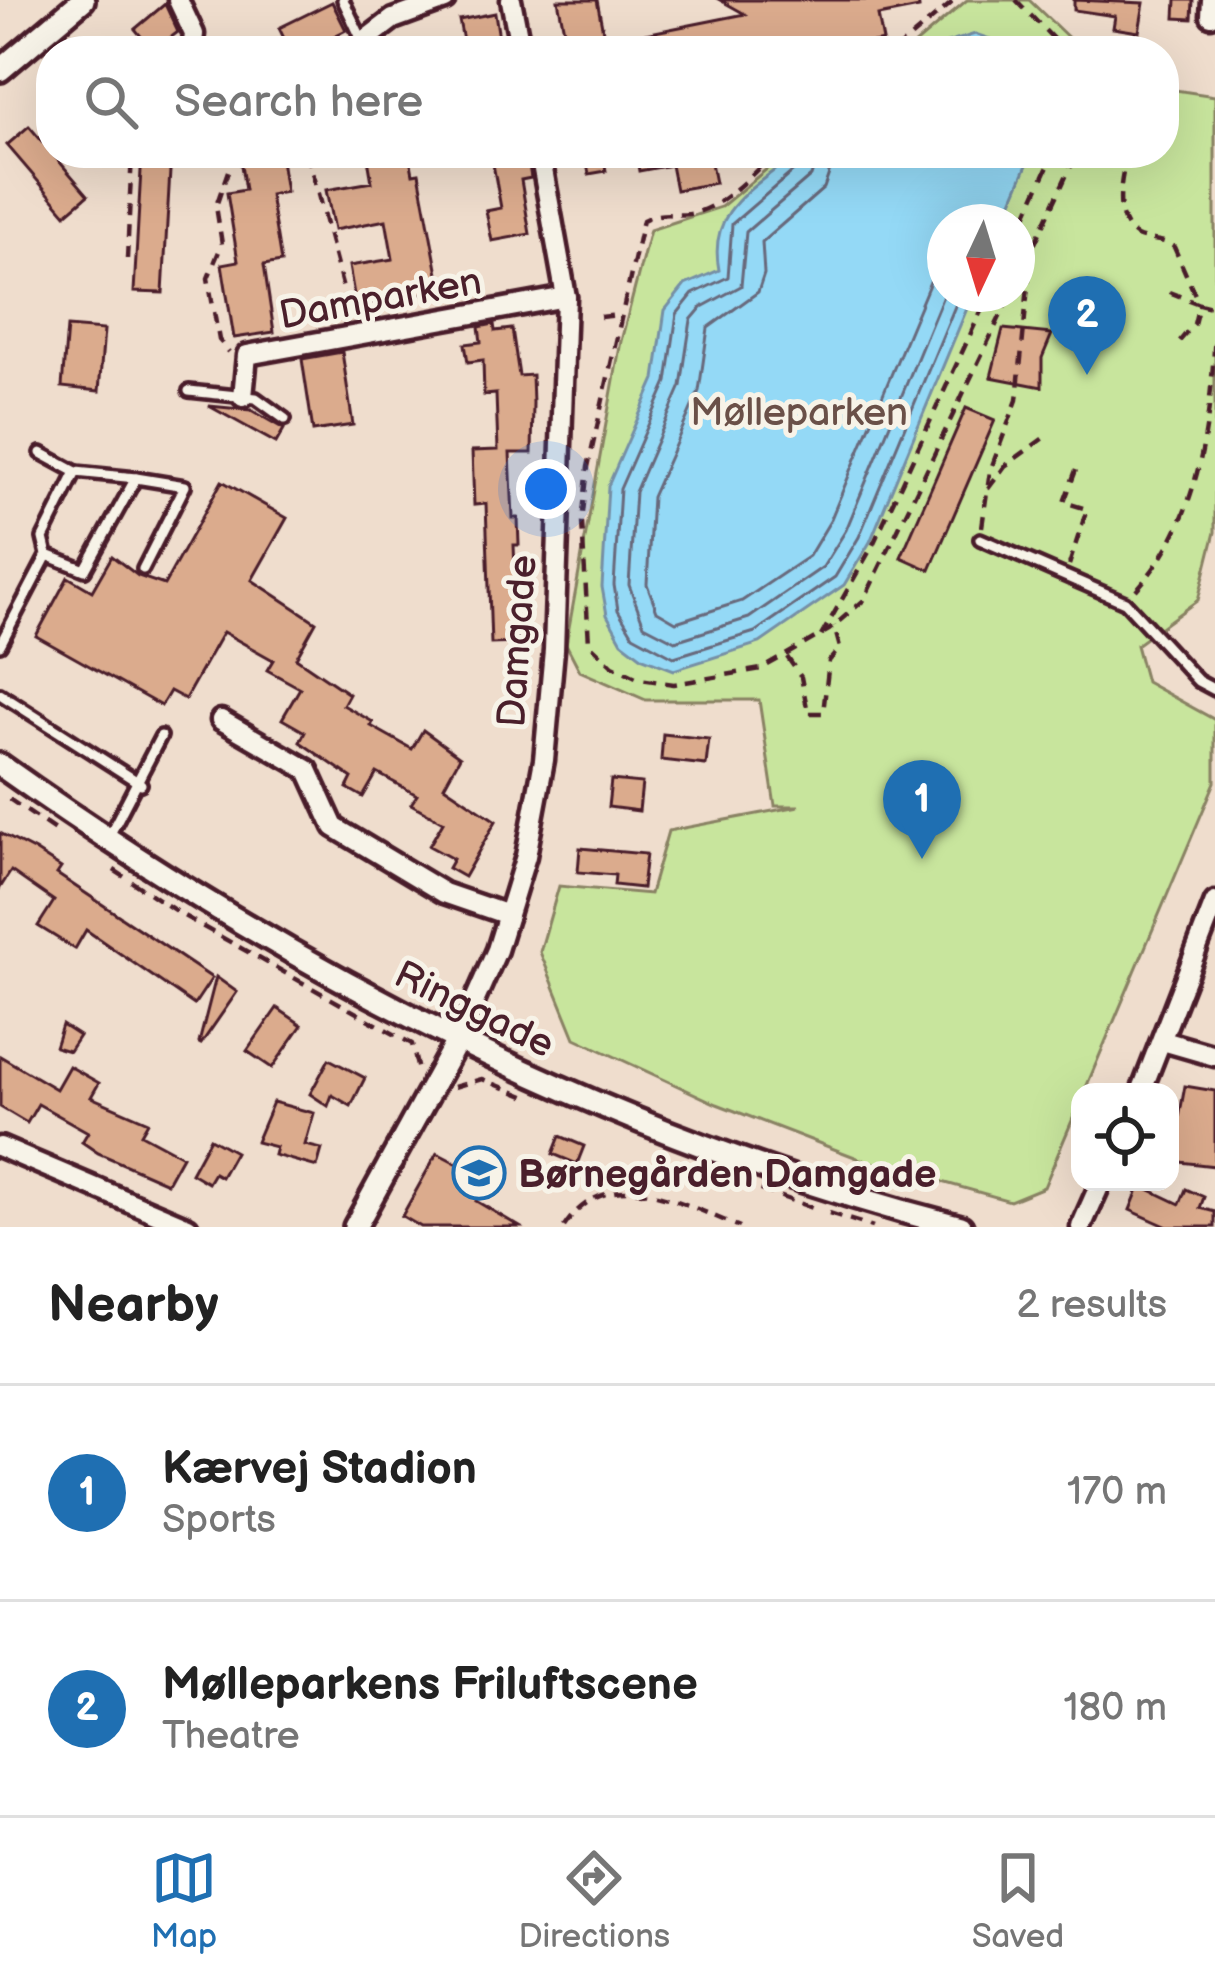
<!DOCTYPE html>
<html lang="en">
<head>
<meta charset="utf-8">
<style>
	body { margin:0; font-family:"Balsamiq Sans",sans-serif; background:#f2f2f2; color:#222 }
	.controls { position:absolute; right:36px; bottom:36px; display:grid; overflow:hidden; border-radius:24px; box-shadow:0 12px 48px #0002 }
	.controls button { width:108px; height:108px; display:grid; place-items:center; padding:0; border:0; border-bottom:3px solid #e0e0e0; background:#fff; color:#222; font:60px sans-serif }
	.compass { position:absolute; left:927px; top:204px; width:108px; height:108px; border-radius:50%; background:#fff; box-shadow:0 12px 48px #0002; rotate:184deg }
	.you { position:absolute; left:546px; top:489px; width:42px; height:42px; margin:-30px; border:9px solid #fff; border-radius:50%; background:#1a73e8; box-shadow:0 0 0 18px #1a73e833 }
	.badge { display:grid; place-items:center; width:78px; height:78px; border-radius:50%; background:#1f6fb2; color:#fff; font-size:39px; font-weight:700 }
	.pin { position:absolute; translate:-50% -99px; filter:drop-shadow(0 3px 6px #0008) }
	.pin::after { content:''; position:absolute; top:63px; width:42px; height:36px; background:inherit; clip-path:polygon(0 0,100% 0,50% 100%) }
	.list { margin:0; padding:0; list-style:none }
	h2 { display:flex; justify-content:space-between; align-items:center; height:156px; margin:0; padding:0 48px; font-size:51px }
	h2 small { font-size:39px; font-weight:400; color:#767676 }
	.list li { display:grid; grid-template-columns:78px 1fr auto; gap:36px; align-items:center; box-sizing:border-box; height:216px; padding:0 48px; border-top:3px solid #e0e0e0 }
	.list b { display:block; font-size:45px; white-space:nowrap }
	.list p { margin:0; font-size:39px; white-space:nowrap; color:#767676 }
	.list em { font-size:39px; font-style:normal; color:#767676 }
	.icon { flex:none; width:66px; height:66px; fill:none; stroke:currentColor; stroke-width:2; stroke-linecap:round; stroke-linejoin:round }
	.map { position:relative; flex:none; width:1215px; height:1227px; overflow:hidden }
	.search { position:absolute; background:#fff; box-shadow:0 12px 48px #0002; left:36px; right:36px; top:36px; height:132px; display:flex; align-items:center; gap:30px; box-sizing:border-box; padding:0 42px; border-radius:48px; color:#767676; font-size:45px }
	.sheet { height:588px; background:#fff }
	nav { display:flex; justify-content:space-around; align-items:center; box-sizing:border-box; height:168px; border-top:3px solid #e0e0e0; background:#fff; font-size:33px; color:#767676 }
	nav a { display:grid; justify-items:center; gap:6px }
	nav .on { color:#1f6fb2 }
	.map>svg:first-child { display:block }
	.green { fill:#c8e59d; stroke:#898264; stroke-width:3; fill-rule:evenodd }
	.water { fill:#94d9f6; stroke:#768fa5; stroke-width:3 }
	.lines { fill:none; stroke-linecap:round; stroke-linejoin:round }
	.shore { stroke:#68697c; stroke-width:3 }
	.building { fill:#dbab8d; stroke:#4a1f2b; stroke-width:3 }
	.service-casing { stroke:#4a1f2b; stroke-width:18 }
	.minor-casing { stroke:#4a1f2b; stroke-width:27 }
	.tertiary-casing { stroke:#4a1f2b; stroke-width:30 }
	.path { stroke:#4a1f2b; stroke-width:4.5; stroke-dasharray:12 9; stroke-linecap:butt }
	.service { stroke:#f7f3e8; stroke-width:9 }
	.minor { stroke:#f7f3e8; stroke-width:18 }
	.tertiary { stroke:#f7f3e8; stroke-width:21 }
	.labels { text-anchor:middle; stroke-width:10; stroke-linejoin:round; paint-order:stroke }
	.street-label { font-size:39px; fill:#4a1f2b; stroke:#f7f3e8 }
	.park-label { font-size:39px; fill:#6a5048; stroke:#f7f3e8 }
	.poi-label { font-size:39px; font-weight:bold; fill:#4a1f2b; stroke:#f7f3e8; text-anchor:start }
</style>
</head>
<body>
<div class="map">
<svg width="1215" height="1227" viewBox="0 0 1215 1227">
	<rect width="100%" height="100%" fill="#efddcd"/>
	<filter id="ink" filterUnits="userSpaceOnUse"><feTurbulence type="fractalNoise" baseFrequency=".00833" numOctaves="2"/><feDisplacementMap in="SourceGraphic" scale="24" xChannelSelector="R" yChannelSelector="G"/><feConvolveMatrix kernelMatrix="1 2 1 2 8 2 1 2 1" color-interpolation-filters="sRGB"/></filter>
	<g filter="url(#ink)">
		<g class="green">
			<path d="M967,0H1029L1076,45L1099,51H907Z"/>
			<path d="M1164,66L1174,69L1175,90L1215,96V532L1198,600L1136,645L1146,682L1215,720V782L1044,1187L1010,1201L860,1159L717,1104L575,1038L540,952L559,886L650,894L668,831L799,806H775L759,700H646L580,671L566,644L621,341L650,230L721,207L786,153H1164ZM945,222H1017V294H945Z"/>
		</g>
		<g class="water">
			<path d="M975,34L1025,51H922Z"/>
			<path d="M796,153H1032L1003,222H945V294H973L870,542L844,585L760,643L674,670L643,658L622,642L607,615L602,587L608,486L655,379L665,310L685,285L719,270C707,208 754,189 796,153Z"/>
		</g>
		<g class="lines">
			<g class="shore">
				<path d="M803,153L798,167L732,224L728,277L693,294L677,314L667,382L620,489L614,585L618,610L633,635L674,657L755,632L835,577L859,537L960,294"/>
				<path d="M818,153L811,176L746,232L741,286L702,307L691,320L681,386L635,492L629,585L644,625L675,641L749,618L823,567L846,530L945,291"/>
				<path d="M836,153L824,188L762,242L764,274L758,292L708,328L699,391L652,497L647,584L657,611L676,622L742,601L809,556L830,521L932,277L945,260"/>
			</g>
		</g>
		<g class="building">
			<path d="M558,0H597L605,42L745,14L720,0H918L919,8L878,16L883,41L833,51H568Z"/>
			<path d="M1074,0L1144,3L1139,32L1113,28L1115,16L1074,10Z"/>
			<path d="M1176,0H1193L1192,19L1175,18Z"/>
			<path d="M332,2L346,30L304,51H290L279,28Z"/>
			<path d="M165,4L178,32L153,51L135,29Z"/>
			<path d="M495,13L501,51H465L459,20Z"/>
			<path d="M29,126L88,195L66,214L7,145Z"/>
			<path d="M142,153H171L163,293L134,292Z"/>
			<path d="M239,153H280L286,192L270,195L281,262L264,265L274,332L234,338L222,264L238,261L227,193L245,190Z"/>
			<path d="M367,153H409L413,174L419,173L441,290L356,306L349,266L393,259L386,220L334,230L326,190L372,182Z"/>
			<path d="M491,153H527L531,178L521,180L530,234L492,241L486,211L501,208Z"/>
			<path d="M585,153H603L606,171L589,174Z"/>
			<path d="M636,153H709L715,183L676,190L671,165L639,171Z"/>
			<path d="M494,324L495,331L512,329L519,376L532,375L533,403L532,453H510L513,518H518L519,545H514L518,643L491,644L486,504L474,505L472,451L498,450L496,394L484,395L483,360L468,362L465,344L481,342L479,327Z"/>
			<path d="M67,327L104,330L99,391L62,387Z"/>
			<path d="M1003,329L1052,334L1042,358V387L991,377Z"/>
			<path d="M342,352L353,425L313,431L302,359Z"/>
			<path d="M209,406L251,410L284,429L276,443Z"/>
			<path d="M966,408L995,420L930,570L901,557Z"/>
			<path d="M222,481L287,518L252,580L316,622L296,658L349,694L343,705L373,722L371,726L412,749L423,730L460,757L444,786L496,821L464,877L448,868L453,859L429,846L443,822L411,804L417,795L377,773L363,797L347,788L352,778L300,742L305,732L282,719L300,688L267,670L273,660L223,632L185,699L170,691L161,706L36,636L68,577L92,591L112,556L138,576L164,585Z"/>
			<path d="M663,734L709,739L706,765L661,760Z"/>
			<path d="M611,780L642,783L639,811L608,807Z"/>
			<path d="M0,833L35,851L61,868L57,874L212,978L194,1005L86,930L75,949L38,926L54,901L11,871L0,888Z"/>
			<path d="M580,848L646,854L642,888L614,885L615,875L578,872Z"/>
			<path d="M216,977L237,992L201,1044L199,1043Z"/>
			<path d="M277,1008L302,1025L272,1068L247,1051Z"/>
			<path d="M62,1025L79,1036L69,1051L55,1047Z"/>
			<path d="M0,1056L56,1089L69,1066L99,1083L91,1097L148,1122L141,1134L182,1156L167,1183L98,1153L82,1142L88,1132L38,1104L27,1123L0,1107Z"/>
			<path d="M329,1059L365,1078L351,1106L332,1095L328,1106L310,1094Z"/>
			<path d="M1185,1086L1215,1091V1166L1171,1161Z"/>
			<path d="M273,1102L314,1113L305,1145L322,1149L317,1167L274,1155L276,1147L256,1142Z"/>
			<path d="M560,1136L584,1146L577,1164L553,1154Z"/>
			<path d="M210,1138L235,1152L221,1177L214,1173L208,1183L191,1173Z"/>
			<path d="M437,1153L462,1166L469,1153L494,1168L476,1201L520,1227H421L402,1216Z"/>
			<path d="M1140,1185L1180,1204L1186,1189L1204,1197L1200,1208L1215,1212V1227H1168L1130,1210Z"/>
		</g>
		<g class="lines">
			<g class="service-casing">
				<g id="service">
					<path d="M343,0L363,42"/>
					<path d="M189,391L256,398L285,419"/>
					<path d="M41,453L76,472"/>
					<path d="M136,478L185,486L143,569"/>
					<path d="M980,539L1125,602L1198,681L1215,690"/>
					<path d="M0,645L47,555L43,538L76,472L136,478L85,570L47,555"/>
					<path d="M0,694L141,784"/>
					<path d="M109,836L161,736"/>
				</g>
			</g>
			<g class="minor-casing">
				<g id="minor">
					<path d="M178,0L194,34L192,51"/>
					<path d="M511,0L521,51"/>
					<path d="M1211,16L1212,0"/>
					<path d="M351,51L393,19L445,0"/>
					<path d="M243,397L247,355L566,297"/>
					<path d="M221,720L308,770L334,827L444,893L508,915"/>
					<path d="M1163,1041L1215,1056"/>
					<path d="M456,1043L497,950L526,856L544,760L554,650L566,297L540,153"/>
					<path d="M1141,1092L1215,902"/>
					<path d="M0,1147L188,1227"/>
					<path d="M1081,1227L1101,1182"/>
				</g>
			</g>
			<g class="tertiary-casing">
				<g id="tertiary">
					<path d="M0,70L83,0"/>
					<path d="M0,765C294,974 611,1137 961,1227"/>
					<path d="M355,1227L456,1043"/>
				</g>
			</g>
			<g class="path">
				<path d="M1016,0L1065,51"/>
				<path d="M895,51L955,0"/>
				<path d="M307,153L347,304"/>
				<path d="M775,153C751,174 722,209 689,214C672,216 659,211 643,220L588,467L582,522L589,643L613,666L640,679L674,684L761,669L829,630L864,600L1011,294"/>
				<path d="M1128,153C1121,176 1111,222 1137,236C1150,242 1162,238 1174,247L1199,304L1215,308"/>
				<path d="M228,171L216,206L222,244L208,278L219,340L229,352"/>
				<path d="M1017,236L1054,153"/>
				<path d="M127,259L132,153"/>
				<path d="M1017,282L1077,153"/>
				<path d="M1169,292L1199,304L1194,324L1178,343"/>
				<path d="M600,317L619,315"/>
				<path d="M988,489L1005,466L1049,434"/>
				<path d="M982,527L990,471L1017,400L1031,255"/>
				<path d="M1069,565L1087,509L1064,502L1076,470"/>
				<path d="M1136,590C1201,519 1210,424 1215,332"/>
				<path d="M821,636L872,547L989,294"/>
				<path d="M787,657L801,677L808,713H823L829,661L840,648L834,626"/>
				<path d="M9,799L59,833"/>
				<path d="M114,870L182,915L412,1044L418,1071"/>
				<path d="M454,1087L482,1079L527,1097"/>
				<path d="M721,1176L813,1208"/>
				<path d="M829,1213L873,1227"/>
				<path d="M564,1227C609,1159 682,1204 740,1227"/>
			</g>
			<use href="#service" class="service"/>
			<use href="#minor" class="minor"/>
			<use href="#tertiary" class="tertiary"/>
		</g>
	</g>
	<defs>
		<g id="school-ring" transform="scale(2.7)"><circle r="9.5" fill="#f7f3e8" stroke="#1f6fb2" stroke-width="1.5"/><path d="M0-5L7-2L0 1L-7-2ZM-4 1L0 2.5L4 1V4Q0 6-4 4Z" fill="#1f6fb2"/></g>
	</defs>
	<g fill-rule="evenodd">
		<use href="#school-ring" x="479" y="1173"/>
	</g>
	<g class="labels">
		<g class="street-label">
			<text transform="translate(380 297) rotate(-10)" y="14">Damparken</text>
			<text transform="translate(516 641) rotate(-86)" y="14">Damgade</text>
			<text transform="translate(475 1008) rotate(26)" y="14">Ringgade</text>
		</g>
		<g class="park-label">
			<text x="799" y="425">Mølleparken</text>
		</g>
		<g class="poi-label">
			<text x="518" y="1187">Børnegården Damgade</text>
		</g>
	</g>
</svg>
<div class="controls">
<button><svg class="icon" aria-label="locate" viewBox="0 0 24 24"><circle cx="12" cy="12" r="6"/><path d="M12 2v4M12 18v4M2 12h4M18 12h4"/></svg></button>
</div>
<svg class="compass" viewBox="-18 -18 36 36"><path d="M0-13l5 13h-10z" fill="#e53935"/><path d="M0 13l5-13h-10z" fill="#767676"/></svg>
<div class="you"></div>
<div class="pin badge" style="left:922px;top:859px">1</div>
<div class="pin badge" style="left:1087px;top:375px">2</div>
<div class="search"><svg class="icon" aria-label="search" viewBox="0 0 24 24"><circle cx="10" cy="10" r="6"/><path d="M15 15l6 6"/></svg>Search here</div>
</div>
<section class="sheet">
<h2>Nearby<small>2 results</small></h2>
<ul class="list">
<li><span class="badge">1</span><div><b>Kærvej Stadion</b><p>Sports</p></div><em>170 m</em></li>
<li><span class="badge">2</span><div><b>Mølleparkens Friluftscene</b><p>Theatre</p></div><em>180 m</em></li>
</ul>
</section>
<nav>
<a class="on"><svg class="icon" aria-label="map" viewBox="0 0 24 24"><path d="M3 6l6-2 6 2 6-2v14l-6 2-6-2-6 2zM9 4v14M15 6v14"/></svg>Map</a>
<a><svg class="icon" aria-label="directions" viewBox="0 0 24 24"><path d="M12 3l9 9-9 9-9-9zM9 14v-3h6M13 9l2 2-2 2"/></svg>Directions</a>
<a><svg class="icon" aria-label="saved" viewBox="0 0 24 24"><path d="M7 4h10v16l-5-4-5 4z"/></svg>Saved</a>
</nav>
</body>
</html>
